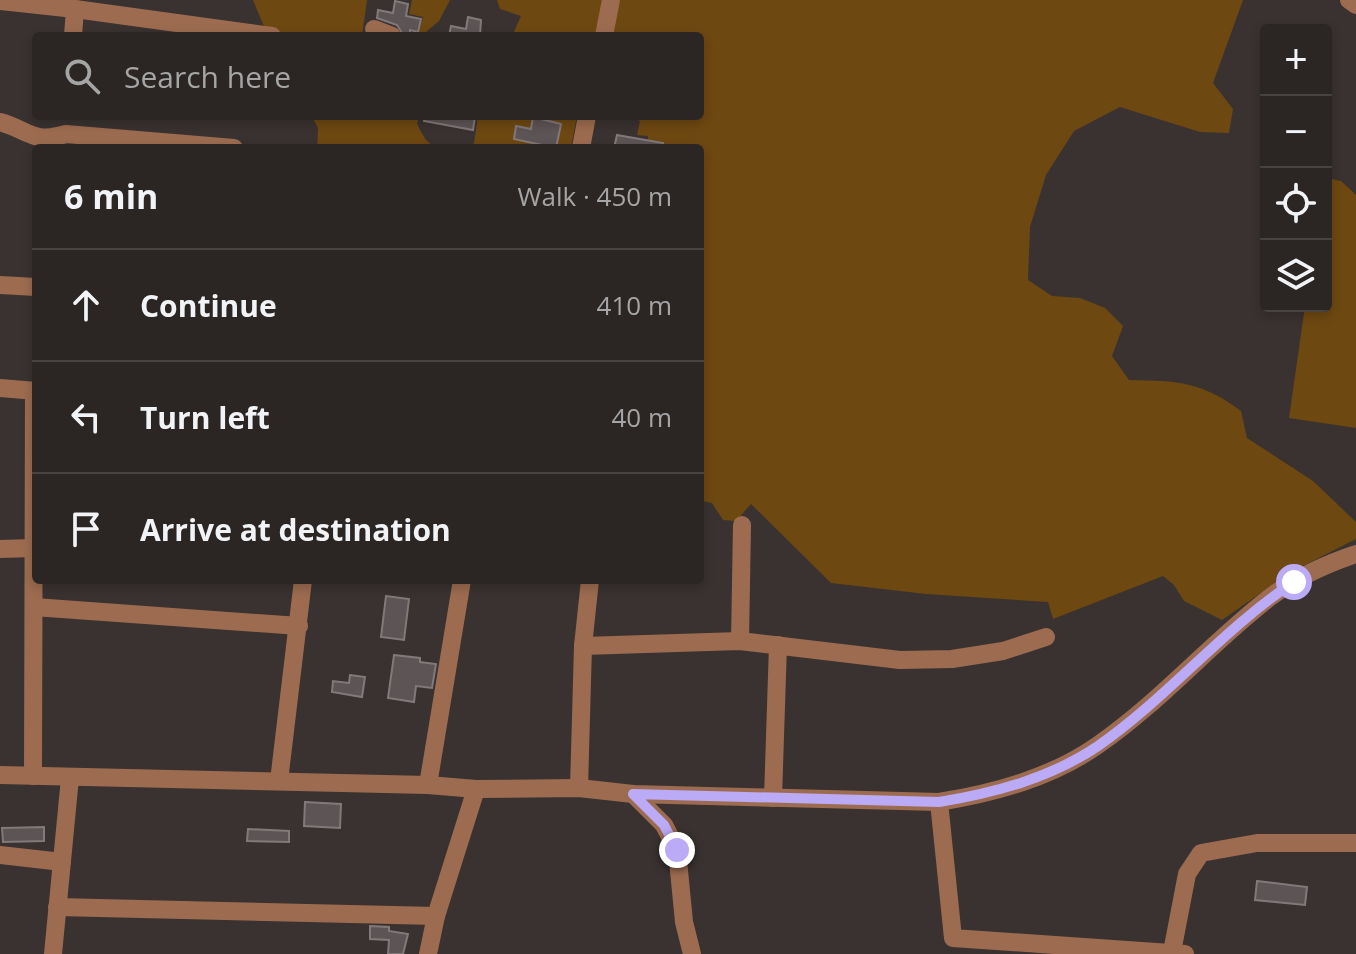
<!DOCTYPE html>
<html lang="en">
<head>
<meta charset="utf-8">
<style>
	body { margin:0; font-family:"Open Sans",sans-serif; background:#373231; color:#f1f3f6 }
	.controls { position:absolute; right:24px; top:24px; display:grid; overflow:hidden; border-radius:8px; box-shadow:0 4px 12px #0003 }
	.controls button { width:72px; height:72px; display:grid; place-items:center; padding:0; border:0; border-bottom:2px solid #474341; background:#2b2624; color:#f1f3f6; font:40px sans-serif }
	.stop { position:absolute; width:24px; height:24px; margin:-18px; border:6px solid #bbaaf6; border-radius:50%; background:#fff }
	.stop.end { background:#bbaaf6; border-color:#fff; box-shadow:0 2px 8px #0008 }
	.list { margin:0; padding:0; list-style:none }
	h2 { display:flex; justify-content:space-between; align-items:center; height:104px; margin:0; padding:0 32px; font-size:34px }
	h2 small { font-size:26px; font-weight:400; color:#a6a5a6 }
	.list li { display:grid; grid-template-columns:52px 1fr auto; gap:24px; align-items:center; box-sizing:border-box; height:112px; padding:0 32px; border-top:2px solid #474341 }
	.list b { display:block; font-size:30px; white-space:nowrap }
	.list em { font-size:26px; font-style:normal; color:#a6a5a6 }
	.icon { flex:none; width:44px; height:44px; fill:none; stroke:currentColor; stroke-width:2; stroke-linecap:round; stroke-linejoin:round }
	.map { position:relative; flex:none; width:1356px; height:954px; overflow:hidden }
	.search { position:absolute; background:#2b2624; box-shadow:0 4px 12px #0003; left:32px; top:32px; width:672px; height:88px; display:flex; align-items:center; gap:20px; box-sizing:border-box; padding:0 28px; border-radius:8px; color:#a6a5a6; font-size:30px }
	.panel { position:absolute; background:#2b2624; box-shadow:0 4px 12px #0003; left:32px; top:144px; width:672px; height:440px; border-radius:8px }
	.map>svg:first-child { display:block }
	.green { fill:#6e4811 }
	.building { fill:#5d5455; stroke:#82797a; stroke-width:2 }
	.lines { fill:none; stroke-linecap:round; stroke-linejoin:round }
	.minor { stroke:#9d6c50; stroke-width:18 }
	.route { stroke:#bbaaf6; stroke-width:10 }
</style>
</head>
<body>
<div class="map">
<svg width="1356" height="954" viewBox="0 0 1356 954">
	<rect width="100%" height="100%" fill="#393230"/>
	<g class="green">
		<path d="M253,0H367L362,36H268Z"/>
		<path d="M412,0H450L439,21L421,36H417L423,17L409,14Z"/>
		<path d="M497,0H603L595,36H512L521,16L500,9Z"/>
		<path d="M620,0H1243L1213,83L1233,109L1229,133L1200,132L1120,107L1074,131L1046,175L1030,227L1028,280L1052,296L1080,298L1105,308L1123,326L1112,356L1129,380C1177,381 1201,381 1241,411L1247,438L1313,481L1356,522V539L1291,572L1222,620L1184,601L1174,585L1163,576L1053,619L1048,602L926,594L831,583L751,504L736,521L723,520L712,503L703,501L700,479V148H647L648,136L637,135L640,121L627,116H700V36H612Z"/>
		<path d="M298,116H420L417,123C422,134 427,146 440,148H317L318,128L312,117Z"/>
		<path d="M478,116H577L571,148H467L474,143Z"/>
		<path d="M1332,179L1341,181L1356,195V428L1289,418L1305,306H1326V183Z"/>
	</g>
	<g class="building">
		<path d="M395,1L408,4L406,16L421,19L418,32L410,30V36H404L397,25L377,18L378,10L393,13Z"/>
		<path d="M468,17L481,20L480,36H449L451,26L466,29Z"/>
		<path d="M425,116H470L475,117L473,130L424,121Z"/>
		<path d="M533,117L561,124L556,148L514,139L516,126L531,129Z"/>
		<path d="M617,135L663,143V148H614Z"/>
		<path d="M386,596L409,599L404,640L381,637Z"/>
		<path d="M394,655L420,658V662L436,664L432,688L416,686L414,702L388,698Z"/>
		<path d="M350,675L365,677L362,697L332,692L333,681L349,683Z"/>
		<path d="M305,802L341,804L340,828L304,826Z"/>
		<path d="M44,827V841L3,842L2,828Z"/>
		<path d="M248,829L289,831V842L247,841Z"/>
		<path d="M1257,881L1307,887L1305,905L1255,900Z"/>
		<path d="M370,926L389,927V931L408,934L403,954H388L389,940L370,939Z"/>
	</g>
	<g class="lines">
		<g class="minor">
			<path d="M1349,0L1356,5"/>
			<path d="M0,1L75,9L272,36"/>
			<path d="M374,29L392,36"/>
			<path d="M73,36L75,9"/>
			<path d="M604,36L611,0"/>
			<path d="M0,122C29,130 32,144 66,134L234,148"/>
			<path d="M581,148L587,116"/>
			<path d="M0,285L36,287"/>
			<path d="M0,388L36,391"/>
			<path d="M0,549L34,548"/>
			<path d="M34,607L299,626"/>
			<path d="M740,641L742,525"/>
			<path d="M583,646L740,641L900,660L952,659L1003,651L1046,637"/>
			<path d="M0,775L428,785L476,789L579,788L633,794L939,802C994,793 1051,778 1098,745C1160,702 1210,644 1269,598C1294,579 1326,564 1356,554"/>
			<path d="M33,776L34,391"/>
			<path d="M279,781L303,580"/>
			<path d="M428,785L462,580"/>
			<path d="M579,788L583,646L590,580"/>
			<path d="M633,794L664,825L677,850L684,922L692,954"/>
			<path d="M773,798L778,645"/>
			<path d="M939,802L953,938L1185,954"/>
			<path d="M0,855L62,862"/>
			<path d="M57,907L436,916"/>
			<path d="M1172,952L1187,874L1201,853L1257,843H1356"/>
			<path d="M53,954L70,778"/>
			<path d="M428,954L436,916L476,789"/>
		</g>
	</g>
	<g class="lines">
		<path class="route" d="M677,850L664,825L633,794L939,802C994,793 1051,778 1098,746C1168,697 1223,629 1294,582"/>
	</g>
</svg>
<div class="controls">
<button>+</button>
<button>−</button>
<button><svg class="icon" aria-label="locate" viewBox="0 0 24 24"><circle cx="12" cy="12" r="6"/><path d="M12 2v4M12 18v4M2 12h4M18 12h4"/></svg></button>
<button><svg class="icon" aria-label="layers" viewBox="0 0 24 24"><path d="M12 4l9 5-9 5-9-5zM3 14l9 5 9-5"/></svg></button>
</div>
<div class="stop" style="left:1294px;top:582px"></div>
<div class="stop end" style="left:677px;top:850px"></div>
<div class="search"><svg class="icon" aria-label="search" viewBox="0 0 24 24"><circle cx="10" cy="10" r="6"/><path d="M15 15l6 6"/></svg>Search here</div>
<section class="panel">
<h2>6 min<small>Walk · 450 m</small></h2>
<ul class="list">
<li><svg class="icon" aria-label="ahead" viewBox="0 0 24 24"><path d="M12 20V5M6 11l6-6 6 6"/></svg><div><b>Continue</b></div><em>410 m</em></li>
<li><svg class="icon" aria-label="left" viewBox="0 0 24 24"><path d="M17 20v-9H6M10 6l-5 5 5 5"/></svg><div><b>Turn left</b></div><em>40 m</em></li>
<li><svg class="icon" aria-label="arrive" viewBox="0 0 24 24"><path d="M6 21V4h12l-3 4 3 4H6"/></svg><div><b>Arrive at destination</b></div></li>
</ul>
</section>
</div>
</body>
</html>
